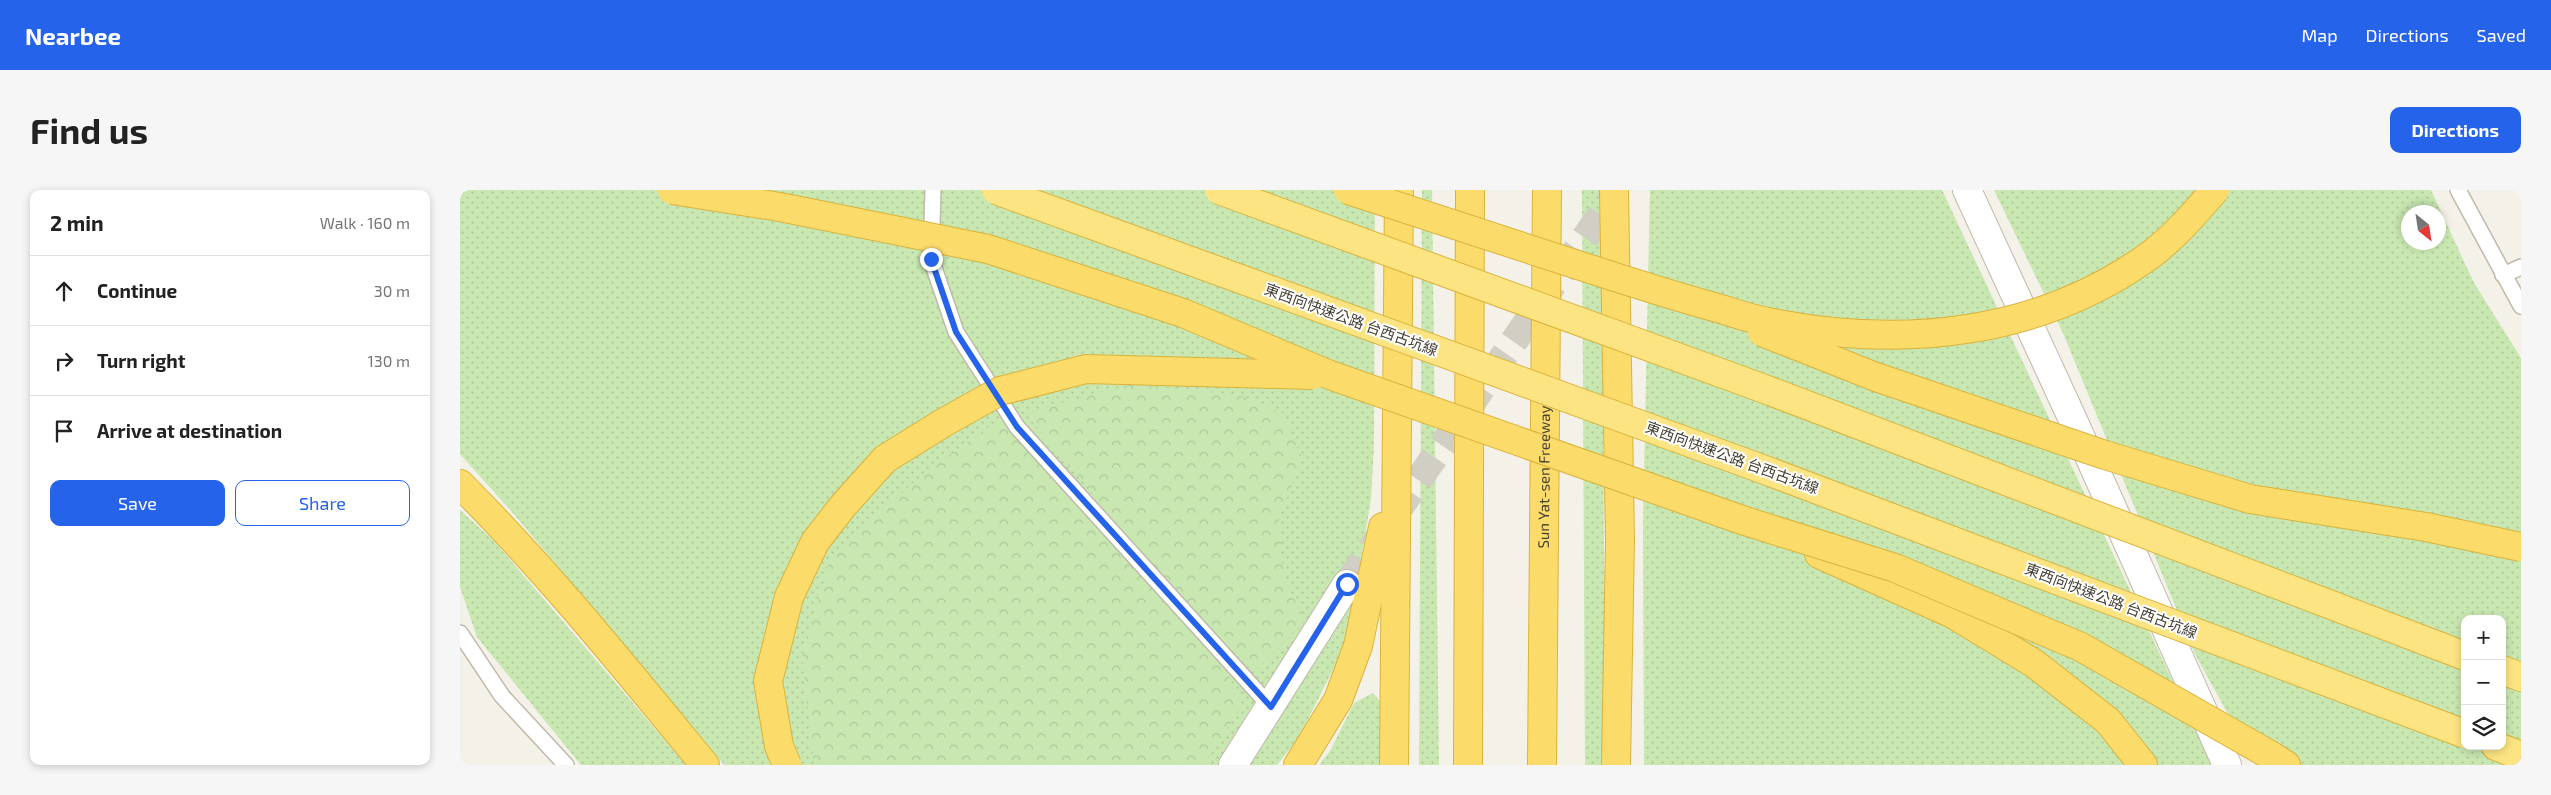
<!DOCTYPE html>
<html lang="en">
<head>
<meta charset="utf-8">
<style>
	body { margin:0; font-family:"Exo 2","Noto Sans TC",sans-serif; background:#f6f6f6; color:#222 }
	.controls { position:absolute; right:15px; bottom:15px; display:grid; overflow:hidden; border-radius:10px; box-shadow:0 2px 8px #0003 }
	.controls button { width:45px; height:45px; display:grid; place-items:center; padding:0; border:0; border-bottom:1px solid #e0e0e0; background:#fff; color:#222; font:25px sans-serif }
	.compass { position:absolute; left:1941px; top:15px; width:45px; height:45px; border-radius:50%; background:#fff; box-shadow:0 2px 8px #0003; rotate:150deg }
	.stop { position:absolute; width:15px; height:15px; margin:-11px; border:4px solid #2563eb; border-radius:50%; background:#fff }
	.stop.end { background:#2563eb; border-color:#fff; box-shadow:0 1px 5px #0008 }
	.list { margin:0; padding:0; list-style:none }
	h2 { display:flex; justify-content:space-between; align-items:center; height:65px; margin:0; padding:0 20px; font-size:21px }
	h2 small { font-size:16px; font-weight:400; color:#767676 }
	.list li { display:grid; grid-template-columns:32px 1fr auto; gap:15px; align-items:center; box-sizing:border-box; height:70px; padding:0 20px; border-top:1px solid #e0e0e0 }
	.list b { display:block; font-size:19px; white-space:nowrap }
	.list em { font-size:16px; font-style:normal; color:#767676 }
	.actions { display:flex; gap:10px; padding:15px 20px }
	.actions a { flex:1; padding:11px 0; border:1px solid #2563eb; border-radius:10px; text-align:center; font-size:18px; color:#2563eb }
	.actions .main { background:#2563eb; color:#fff }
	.icon { flex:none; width:28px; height:28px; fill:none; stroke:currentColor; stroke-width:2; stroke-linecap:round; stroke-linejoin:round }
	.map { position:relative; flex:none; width:2061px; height:575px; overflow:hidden; border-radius:10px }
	header { display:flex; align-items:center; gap:30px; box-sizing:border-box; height:70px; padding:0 25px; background:#2563eb; color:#fff }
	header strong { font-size:24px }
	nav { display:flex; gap:28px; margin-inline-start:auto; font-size:18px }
	.intro { display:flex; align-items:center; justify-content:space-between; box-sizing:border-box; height:120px; padding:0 30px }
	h1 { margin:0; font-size:35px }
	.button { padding:12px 22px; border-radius:10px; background:#2563eb; color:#fff; font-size:18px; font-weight:700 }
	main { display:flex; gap:30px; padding:0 30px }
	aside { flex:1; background:#fff; border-radius:10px; box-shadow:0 2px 8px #0003 }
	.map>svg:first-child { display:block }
	.green { fill:url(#green-dots); fill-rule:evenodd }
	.forest { fill:url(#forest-crowns) }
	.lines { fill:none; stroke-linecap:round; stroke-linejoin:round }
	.tertiary-tunnel { stroke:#d1cec4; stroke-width:28; stroke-dasharray:28 14; stroke-linecap:butt }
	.service-casing { stroke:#bfbaaa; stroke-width:18 }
	.minor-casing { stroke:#bfbaaa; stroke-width:30 }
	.tertiary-casing { stroke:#bfbaaa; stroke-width:30 }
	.trunk-casing { stroke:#dbb23a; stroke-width:30 }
	.motorway-casing { stroke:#dbb23a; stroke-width:30 }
	.service { stroke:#fff; stroke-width:15 }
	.minor { stroke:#fff; stroke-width:28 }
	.tertiary { stroke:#fff; stroke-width:28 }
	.trunk { stroke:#fce482; stroke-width:28 }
	.motorway { stroke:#fbdc6b; stroke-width:28 }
	.trunk-bridge-casing { stroke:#dbb23a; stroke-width:30; stroke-linecap:butt }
	.motorway-bridge-casing { stroke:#dbb23a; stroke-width:30; stroke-linecap:butt }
	.trunk-bridge { stroke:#fce482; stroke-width:28 }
	.motorway-bridge { stroke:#fbdc6b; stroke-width:28 }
	.route { stroke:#2563eb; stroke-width:6 }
	.labels { text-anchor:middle; stroke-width:4; stroke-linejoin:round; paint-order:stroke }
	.street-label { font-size:15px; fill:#474236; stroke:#fff }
</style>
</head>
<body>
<header>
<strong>Nearbee</strong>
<nav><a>Map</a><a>Directions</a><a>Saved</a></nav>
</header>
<div class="intro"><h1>Find us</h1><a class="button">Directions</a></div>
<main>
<aside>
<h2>2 min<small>Walk · 160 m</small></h2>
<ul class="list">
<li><svg class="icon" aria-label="ahead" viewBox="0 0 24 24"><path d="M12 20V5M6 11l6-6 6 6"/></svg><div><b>Continue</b></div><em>30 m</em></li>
<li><svg class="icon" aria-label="right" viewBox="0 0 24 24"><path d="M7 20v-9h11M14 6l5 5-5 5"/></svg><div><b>Turn right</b></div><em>130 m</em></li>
<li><svg class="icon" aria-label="arrive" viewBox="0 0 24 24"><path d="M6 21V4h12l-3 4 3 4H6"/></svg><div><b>Arrive at destination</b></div></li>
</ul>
<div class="actions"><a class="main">Save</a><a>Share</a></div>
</aside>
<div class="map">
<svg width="2061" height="575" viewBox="0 0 2061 575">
	<defs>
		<pattern id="green-dots" width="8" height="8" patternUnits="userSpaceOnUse" patternTransform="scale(1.25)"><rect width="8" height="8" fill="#c8e7b1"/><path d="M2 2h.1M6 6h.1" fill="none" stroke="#adc799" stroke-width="1.8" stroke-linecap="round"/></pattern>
		<pattern id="forest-crowns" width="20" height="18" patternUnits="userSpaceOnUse" patternTransform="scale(1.25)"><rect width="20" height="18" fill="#c8e7b1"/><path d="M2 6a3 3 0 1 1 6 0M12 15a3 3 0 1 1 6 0" fill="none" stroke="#adc799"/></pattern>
	</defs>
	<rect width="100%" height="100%" fill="#f3f1e8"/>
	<g class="green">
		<path d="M0,0H915L914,254L911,309L887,452L838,549L817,575H264L52,322L0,264Z"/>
		<path d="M962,0H972L979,575H959Z"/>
		<path d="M1122,0H1142L1145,575H1125Z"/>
		<path d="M1190,0H1482L1752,575H1184L1183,332Z"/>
		<path d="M1534,0H1971L2014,93L2061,168V575H1796L1735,464L1603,143ZM1948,22H1978V52H1948ZM2005,429H2042V556H2005Z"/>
		<path d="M0,320L34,351L226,575H121L17,447L0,397Z"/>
		<path d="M913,503L928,521L927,575H859L870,561L894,513Z"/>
	</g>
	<g class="forest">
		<path d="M672,194L778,205L823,223L842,268L819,330L824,388L845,431L795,481L699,382L565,223Z"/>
		<path d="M544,226L763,474L783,515L743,575H354L342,468L371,366L462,285Z"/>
	</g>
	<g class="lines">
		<path class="tertiary-tunnel" d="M887,394L1158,0"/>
		<g class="service-casing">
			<g id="service">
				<path d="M473,0L471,69L496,142L557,237L811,517"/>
				<path d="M1998,0L2061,116"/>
				<path d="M2043,85L2061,77"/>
				<path d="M0,443L42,506L106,575"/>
			</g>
		</g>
		<g class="minor-casing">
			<path id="minor" d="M1507,0L1613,230L1767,575"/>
		</g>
		<g class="tertiary-casing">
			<path id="tertiary" d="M773,575L887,394"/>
		</g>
		<g class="trunk-casing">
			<g id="trunk">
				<path d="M2042,480L2061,487"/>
				<path d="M2036,556L2061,566"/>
			</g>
		</g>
		<g class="motorway-casing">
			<g id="motorway">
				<path d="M1154,0L1160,350L1156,575"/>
				<path d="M0,294C88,382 166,479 245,575"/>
				<path d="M1359,364L1493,424L1575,474L1648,531L1683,575"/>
				<path d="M1810,565L1826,575"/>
				<path d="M838,575L878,510L898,456L923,337"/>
				<path d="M934,575L939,0"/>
				<path d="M1008,575L1010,0"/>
				<path id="s1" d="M1082,575L1087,0"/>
			</g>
		</g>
		<use href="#service" class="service"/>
		<use href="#minor" class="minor"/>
		<use href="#tertiary" class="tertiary"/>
		<use href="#trunk" class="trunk"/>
		<use href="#motorway" class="motorway"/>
		<g class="trunk-bridge-casing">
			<g id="trunk-bridge">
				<path d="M536,0L1305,280L2005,544"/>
				<path d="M759,0L1302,198L2005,466"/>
			</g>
		</g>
		<g class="motorway-bridge-casing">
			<g id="motorway-bridge">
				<path d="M212,0L320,17L528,59L723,123L870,185L1285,331L1435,378L1621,457L1810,565"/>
				<path d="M888,0C967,26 1046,51 1124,77C1167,91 1210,105 1254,117C1272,122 1290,129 1308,132C1441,159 1581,146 1693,63C1716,45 1736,22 1755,0"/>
				<path d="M1302,142L1416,187L1645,265L1790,309L1966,337L2061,357"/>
				<path d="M327,575L319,556L308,491L329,407L355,352L382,317L425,269L483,233L540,201L626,179L853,185"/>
			</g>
		</g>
		<use href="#trunk-bridge" class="trunk-bridge"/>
		<use href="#motorway-bridge" class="motorway-bridge"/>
	</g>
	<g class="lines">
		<path class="route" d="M471,69L496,142L557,237L811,517L887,394"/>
	</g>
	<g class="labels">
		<g class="street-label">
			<text transform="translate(891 130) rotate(20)" y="5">東西向快速公路 台西古坑線</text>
			<text transform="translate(1272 268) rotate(20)" y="5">東西向快速公路 台西古坑線</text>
			<text dy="5" stroke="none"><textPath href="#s1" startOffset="288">Sun Yat-sen Freeway</textPath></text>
			<text transform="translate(1651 411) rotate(21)" y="5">東西向快速公路 台西古坑線</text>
		</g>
	</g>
</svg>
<div class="controls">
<button>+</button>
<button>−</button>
<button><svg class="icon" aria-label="layers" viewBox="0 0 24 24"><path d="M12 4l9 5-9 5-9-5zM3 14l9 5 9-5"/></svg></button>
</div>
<svg class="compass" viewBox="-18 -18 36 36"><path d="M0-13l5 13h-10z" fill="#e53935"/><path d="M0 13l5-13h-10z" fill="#767676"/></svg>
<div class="stop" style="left:887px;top:394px"></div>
<div class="stop end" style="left:471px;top:69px"></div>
</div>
</main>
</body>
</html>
